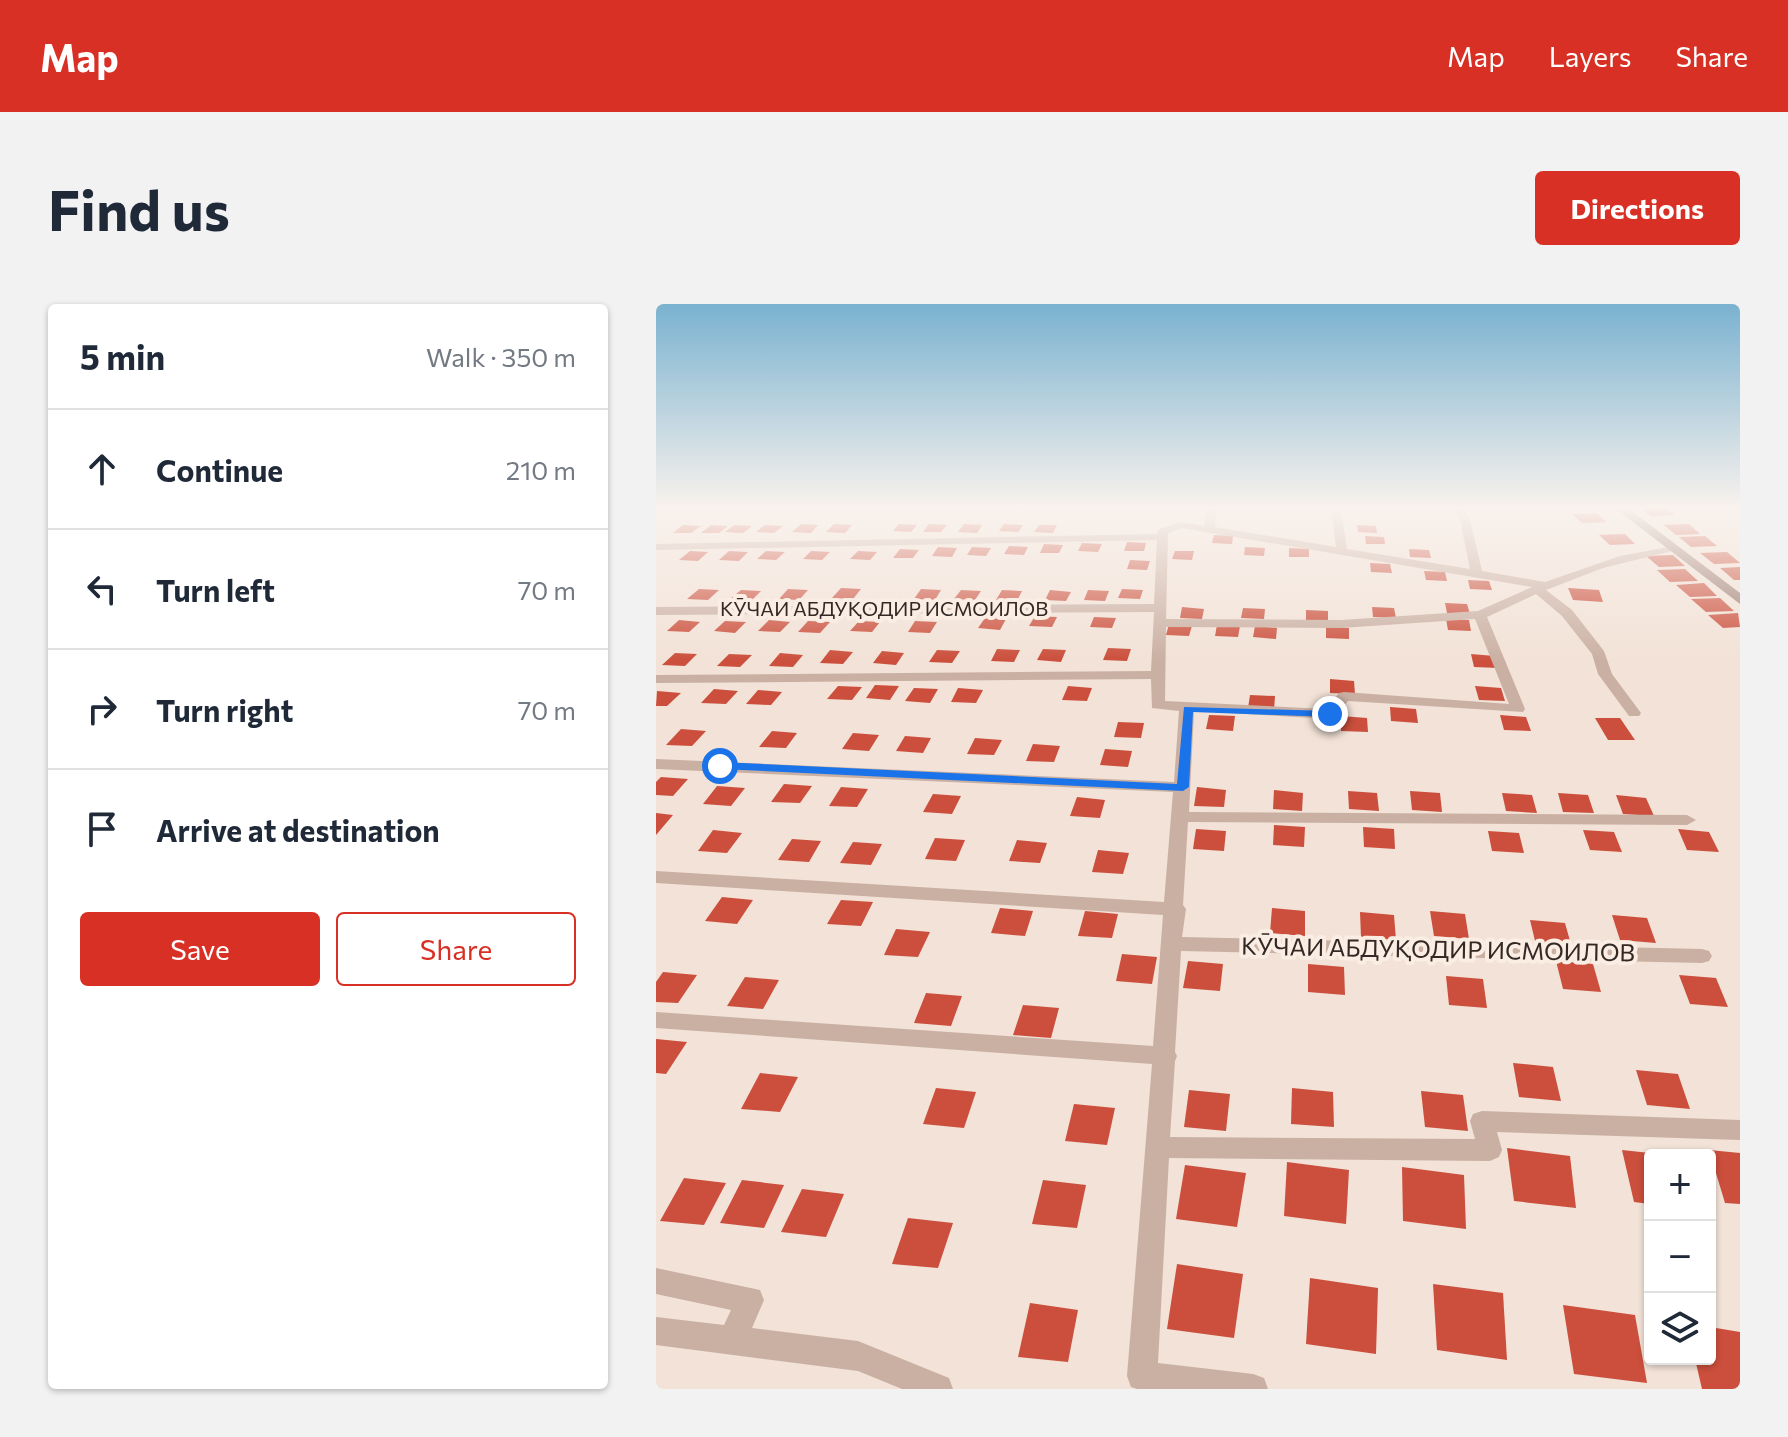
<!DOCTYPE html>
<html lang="en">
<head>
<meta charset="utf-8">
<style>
	body { margin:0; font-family:Commissioner,sans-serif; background:#f2f2f3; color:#1f2937 }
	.controls { position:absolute; right:24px; bottom:24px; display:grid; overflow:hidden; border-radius:8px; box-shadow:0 2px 6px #0004 }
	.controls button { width:72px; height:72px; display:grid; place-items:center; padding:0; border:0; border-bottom:2px solid #e0e1e3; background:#fff; color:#1f2937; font:40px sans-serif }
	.stop { position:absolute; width:24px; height:24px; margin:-18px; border:6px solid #1a73e8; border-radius:50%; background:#fff }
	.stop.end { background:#1a73e8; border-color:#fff; box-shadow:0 2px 8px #0008 }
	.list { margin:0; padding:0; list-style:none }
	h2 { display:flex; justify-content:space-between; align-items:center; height:104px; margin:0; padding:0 32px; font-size:34px }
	h2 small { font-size:26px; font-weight:400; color:#747a83 }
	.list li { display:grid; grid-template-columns:52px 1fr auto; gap:24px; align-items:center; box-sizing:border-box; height:120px; padding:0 32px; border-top:2px solid #e0e1e3 }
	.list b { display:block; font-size:30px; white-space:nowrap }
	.list em { font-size:26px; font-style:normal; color:#747a83 }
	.actions { display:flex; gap:16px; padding:24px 32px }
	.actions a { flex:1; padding:18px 0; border:2px solid #d93025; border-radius:8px; text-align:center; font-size:28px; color:#d93025 }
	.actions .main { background:#d93025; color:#fff }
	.icon { flex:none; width:44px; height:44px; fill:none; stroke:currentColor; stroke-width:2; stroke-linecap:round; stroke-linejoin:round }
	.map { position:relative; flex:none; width:1084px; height:1085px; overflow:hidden; border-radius:8px }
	header { display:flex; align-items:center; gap:48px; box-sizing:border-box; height:112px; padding:0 40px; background:#d93025; color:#fff }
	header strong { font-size:38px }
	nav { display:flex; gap:44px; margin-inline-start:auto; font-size:28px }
	.intro { display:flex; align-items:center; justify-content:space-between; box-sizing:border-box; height:192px; padding:0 48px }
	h1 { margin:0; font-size:56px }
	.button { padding:20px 36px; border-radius:8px; background:#d93025; color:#fff; font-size:28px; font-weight:700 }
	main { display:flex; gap:48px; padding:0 48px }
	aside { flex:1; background:#fff; border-radius:8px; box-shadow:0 2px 6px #0004 }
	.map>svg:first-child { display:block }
	.building { fill:#cb4f3c }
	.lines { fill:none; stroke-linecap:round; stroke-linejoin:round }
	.street { fill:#cab0a3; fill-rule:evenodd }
	.secondary { fill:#9e7f74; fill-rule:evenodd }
	.route { fill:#1a73e8 }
	.labels { text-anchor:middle; stroke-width:8; stroke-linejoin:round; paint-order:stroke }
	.far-street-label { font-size:20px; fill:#342825; stroke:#faede3 }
	.street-label { font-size:24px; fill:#342825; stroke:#faede3 }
</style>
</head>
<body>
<header>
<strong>Map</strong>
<nav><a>Map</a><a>Layers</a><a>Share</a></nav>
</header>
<div class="intro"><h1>Find us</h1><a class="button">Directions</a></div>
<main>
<aside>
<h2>5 min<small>Walk · 350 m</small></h2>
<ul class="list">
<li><svg class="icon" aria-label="ahead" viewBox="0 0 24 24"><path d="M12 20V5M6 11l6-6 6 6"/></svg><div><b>Continue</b></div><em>210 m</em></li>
<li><svg class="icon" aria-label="left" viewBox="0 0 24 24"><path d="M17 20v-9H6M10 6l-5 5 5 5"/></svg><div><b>Turn left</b></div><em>70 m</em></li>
<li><svg class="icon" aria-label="right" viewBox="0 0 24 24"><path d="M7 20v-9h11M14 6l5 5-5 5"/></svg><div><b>Turn right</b></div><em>70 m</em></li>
<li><svg class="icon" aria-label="arrive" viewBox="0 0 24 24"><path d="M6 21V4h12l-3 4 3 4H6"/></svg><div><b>Arrive at destination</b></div></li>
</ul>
<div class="actions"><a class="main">Save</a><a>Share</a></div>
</aside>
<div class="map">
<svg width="1084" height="1085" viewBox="0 0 1084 1085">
	<rect width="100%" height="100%" fill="#f2e2d7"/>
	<g class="building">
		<path d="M987,205H1012L1019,211L995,212Z"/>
		<path d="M941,209L950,218L926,219L916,210Z"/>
		<path d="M145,220L162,221L155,229L136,228Z"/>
		<path d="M178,220L196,221L189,229L170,228Z"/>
		<path d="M243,220L261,221L255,228L237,227Z"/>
		<path d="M273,220L291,221L285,228H267Z"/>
		<path d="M308,220L326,221L321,229L302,228Z"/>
		<path d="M348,220L367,221L362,228L343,227Z"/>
		<path d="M1033,220L1044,230L1020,231L1008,221Z"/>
		<path d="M27,221L45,222L35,229H17Z"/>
		<path d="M55,221L72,222L63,229H45Z"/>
		<path d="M78,221L96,222L87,229L69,228Z"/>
		<path d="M109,221L127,222L118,229L100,228Z"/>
		<path d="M383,221H401L397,229L378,228Z"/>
		<path d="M701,221L720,222L721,229L702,228Z"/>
		<path d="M969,230L979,240L954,241L943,231Z"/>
		<path d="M558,231L577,232L576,240L556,239Z"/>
		<path d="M709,232L728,233L729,240H710Z"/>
		<path d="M1049,232L1061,242L1035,243L1023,233Z"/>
		<path d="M471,238L490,239L488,247H468Z"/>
		<path d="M426,239L446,240L442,248L422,247Z"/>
		<path d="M388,240L407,241L403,249H384Z"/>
		<path d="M353,242L372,243L368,251L348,250Z"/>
		<path d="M282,243L301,244L296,253L276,252Z"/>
		<path d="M316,243L335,244L330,252L311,251Z"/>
		<path d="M589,243L609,244L608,252L588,251Z"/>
		<path d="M633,244L653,245V253H633Z"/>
		<path d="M244,245L263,246L257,254H237Z"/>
		<path d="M753,245L773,246L775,254L754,253Z"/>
		<path d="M34,247L52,248L42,257L23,256Z"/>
		<path d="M73,247L92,248L83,257L63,256Z"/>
		<path d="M110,247L129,248L120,256L101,255Z"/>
		<path d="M155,247L174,248L166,256L147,255Z"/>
		<path d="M202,247L221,248L214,256L194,255Z"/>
		<path d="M519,247H538L536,256L516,255Z"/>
		<path d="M1071,248L1084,259L1058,260L1044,249Z"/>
		<path d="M1017,251L1029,262L1003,263L990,252Z"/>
		<path d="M474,256L494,257L491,266L471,265Z"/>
		<path d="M714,259L734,260L736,269L715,268Z"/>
		<path d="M1084,263V276H1078L1064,264Z"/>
		<path d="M1029,265L1042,277L1014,278L1001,266Z"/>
		<path d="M768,267L789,268L791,277L770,276Z"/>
		<path d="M812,276L833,277L836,286L814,285Z"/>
		<path d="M1048,279L1061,292L1034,293L1020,281Z"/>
		<path d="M185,284L205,285L197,295L176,294Z"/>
		<path d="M912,284L943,286L947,298L917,296Z"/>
		<path d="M43,285L63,286L52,296L31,295Z"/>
		<path d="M132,285L152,286L143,296L123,295Z"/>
		<path d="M265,285L285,286L279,296L258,295Z"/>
		<path d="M466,285L487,286L484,295L462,294Z"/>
		<path d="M85,286L105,287L95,297L74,295Z"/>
		<path d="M305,286L325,287L319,296L298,295Z"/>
		<path d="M346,286L366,287L361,297L340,296Z"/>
		<path d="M394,286L415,288L410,297L389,296Z"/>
		<path d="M432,286L453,287L449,297L428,296Z"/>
		<path d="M1064,294L1078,307L1050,308L1035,295Z"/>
		<path d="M789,299L811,300L814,310L791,309Z"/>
		<path d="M526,303L548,305L546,315L524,314Z"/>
		<path d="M716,303L738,304L740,314L717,313Z"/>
		<path d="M587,304L609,305L608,315L585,314Z"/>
		<path d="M650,306L672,307V317L650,316Z"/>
		<path d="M1082,309L1084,323L1067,324L1052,311Z"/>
		<path d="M379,312L401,313L396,323L373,322Z"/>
		<path d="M438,313L460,314L456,324L434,323Z"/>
		<path d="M329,314L350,315L344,326L322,324Z"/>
		<path d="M790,315L813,316L815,327L792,326Z"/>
		<path d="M23,316L44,318L33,328L11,327Z"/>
		<path d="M113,316L134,318L124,328L102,327Z"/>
		<path d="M69,317L90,318L79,329L58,327Z"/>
		<path d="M152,317L174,318L164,329L142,328Z"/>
		<path d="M203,317L224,318L216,328L194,327Z"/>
		<path d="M259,317L281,318L274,329L252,328Z"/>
		<path d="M513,320L536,322L533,332L510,331Z"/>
		<path d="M561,321L584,322L582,333L559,332Z"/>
		<path d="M599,322L621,324L620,335L597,333Z"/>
		<path d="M670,323L693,324V335L670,334Z"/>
		<path d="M452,344L475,345L471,357L447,356Z"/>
		<path d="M341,345L364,346L358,358L335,357Z"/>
		<path d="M387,345L410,346L405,358L381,356Z"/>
		<path d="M174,346L197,348L187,360L164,359Z"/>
		<path d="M281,346L304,347L296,359L273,358Z"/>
		<path d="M226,347L248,349L240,361L217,359Z"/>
		<path d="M19,349L41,350L29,362L6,361Z"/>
		<path d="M124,349L147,351L137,363L113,362Z"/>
		<path d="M73,350L96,351L84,363L61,362Z"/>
		<path d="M815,350L839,352L843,364L818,363Z"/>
		<path d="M674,375L698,377L699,390L674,389Z"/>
		<path d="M219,381L243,382L234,396L210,394Z"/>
		<path d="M182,382L206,383L196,396L171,395Z"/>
		<path d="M412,382L436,384L431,397L406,396Z"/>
		<path d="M819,382L845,384L849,397L823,396Z"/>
		<path d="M258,384L282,385L274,399L249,397Z"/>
		<path d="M302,384L327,386L320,399L295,398Z"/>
		<path d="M58,385L82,387L70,400L45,399Z"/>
		<path d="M102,386L126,388L115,401L90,400Z"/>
		<path d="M1,387L25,389L11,402H0Z"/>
		<path d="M594,391L619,392L618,406L592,404Z"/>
		<path d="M734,403L760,405L762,419L735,417Z"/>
		<path d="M553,411L579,412L577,427L550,425Z"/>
		<path d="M844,411L870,413L875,427L848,426Z"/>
		<path d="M685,412L711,414L712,428L685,427Z"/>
		<path d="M939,414H964L979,436H952Z"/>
		<path d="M462,418L488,419L485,434L458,433Z"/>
		<path d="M25,425L50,427L36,442L10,441Z"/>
		<path d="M116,427L141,429L130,444L103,443Z"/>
		<path d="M197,429L223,431L213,447L186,445Z"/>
		<path d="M249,432L275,434L267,449L240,447Z"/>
		<path d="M319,434L346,436L338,451L311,450Z"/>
		<path d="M377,440L404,442L398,458L370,457Z"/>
		<path d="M449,445L476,447L472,463L444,461Z"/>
		<path d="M5,473L32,475L17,492L0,491V478Z"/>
		<path d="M128,480L156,482L144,499L115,498Z"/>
		<path d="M61,482L89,484L75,502L47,500Z"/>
		<path d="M185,483L212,485L201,503L173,502Z"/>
		<path d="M541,483L570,486L568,503L538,502Z"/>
		<path d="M618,486L647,489L646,507L617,505Z"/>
		<path d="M692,487L721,489L723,507L693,505Z"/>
		<path d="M754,487L784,489L786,508L756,506Z"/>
		<path d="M846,489L876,491L881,509L850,507Z"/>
		<path d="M902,489L932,491L938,509L907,508Z"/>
		<path d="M277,490L305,492L296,510L267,508Z"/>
		<path d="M960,491L990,494L998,512L967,510Z"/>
		<path d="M421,493L449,496L444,514L414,512Z"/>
		<path d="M0,509L17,511L0,531Z"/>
		<path d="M618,521L649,523L648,543L617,541Z"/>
		<path d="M707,523L738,525L739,545L708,543Z"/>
		<path d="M540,525L570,527L568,547L537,545Z"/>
		<path d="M1022,525L1053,528L1063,548L1031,546Z"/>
		<path d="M57,526L86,529L71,549L42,547Z"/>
		<path d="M927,526L958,528L966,548L934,546Z"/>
		<path d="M832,527L863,529L868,549L836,547Z"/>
		<path d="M279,534L309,536L300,557L269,555Z"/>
		<path d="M136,535L165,537L153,558L122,556Z"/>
		<path d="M361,536L391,539L384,559L353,557Z"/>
		<path d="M197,538L226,540L215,561L184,559Z"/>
		<path d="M442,546L473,549L467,570L436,568Z"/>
		<path d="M66,593L97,596L81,620L49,617Z"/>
		<path d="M185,596L217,598L205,622L171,620Z"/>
		<path d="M344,604L377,607L369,632L335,629Z"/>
		<path d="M616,604L649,607V632L614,629Z"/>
		<path d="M429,607L462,610L456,634L422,632Z"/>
		<path d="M774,607L809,610L813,635L778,632Z"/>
		<path d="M704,608L738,611L740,636L705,633Z"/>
		<path d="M956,611L991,614L1000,639L964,636Z"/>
		<path d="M874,616L909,619L916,644L880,641Z"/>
		<path d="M240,625L274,628L262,653L228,651Z"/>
		<path d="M466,650L501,653L496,680L460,677Z"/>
		<path d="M532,657L567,660L564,687L527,684Z"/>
		<path d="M900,657L937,660L945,688L907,685Z"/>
		<path d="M652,660L688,663L689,691L652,688Z"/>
		<path d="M7,668L41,671L22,699L0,698V678Z"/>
		<path d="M1023,671L1060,674L1072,703L1034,700Z"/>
		<path d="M790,672L827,675L831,704L793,701Z"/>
		<path d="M89,673L123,676L107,705L71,702Z"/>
		<path d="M270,689L306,692L295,722L258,719Z"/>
		<path d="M367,701L403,704L395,734L357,731Z"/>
		<path d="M0,735L31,738L10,770L0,769Z"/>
		<path d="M857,759L897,763L905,797L863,793Z"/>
		<path d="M980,766L1022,770L1034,805L991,801Z"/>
		<path d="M104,769L142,773L124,808L85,805Z"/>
		<path d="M280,784L320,788L308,824L267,820Z"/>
		<path d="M636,784L677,788L678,823L635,820Z"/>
		<path d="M533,786L574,790L570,827L528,823Z"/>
		<path d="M765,787L807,791L812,827L769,823Z"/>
		<path d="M418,800L459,804L451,841L409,837Z"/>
		<path d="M851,844L914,852L920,904L858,897Z"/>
		<path d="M966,846L994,849V900L978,898Z"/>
		<path d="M1053,846L1084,849V900L1069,899Z"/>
		<path d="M631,858L693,866L690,920L628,912Z"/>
		<path d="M529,861L590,869L581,923L520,915Z"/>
		<path d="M746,863L808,871L810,925L747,917Z"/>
		<path d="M28,874L70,879L48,921L4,917Z"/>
		<path d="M86,876L128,881L108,924L64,919Z"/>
		<path d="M387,876L430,881L421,924L376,920Z"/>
		<path d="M146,885L188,890L170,933L125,928Z"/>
		<path d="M252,914L297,919L282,964L236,960Z"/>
		<path d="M521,960L587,970L578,1034L511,1025Z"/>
		<path d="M654,974L722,984L720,1050L650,1040Z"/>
		<path d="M777,980L847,989L851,1056L781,1046Z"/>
		<path d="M374,999L422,1006L412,1058L362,1053Z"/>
		<path d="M907,1001L979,1011L991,1079L918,1070Z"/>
		<path d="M1054,1023L1084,1028V1085H1046L1039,1055H1054Z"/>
	</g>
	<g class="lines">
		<g class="street">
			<path d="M551,205H561L559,223L680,243L675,205H685L691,245L814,265L804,216L797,205H807L814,216L826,267L889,278L964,252L1018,242L1024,245L947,264L890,286L916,306L948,347L956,370L985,409L983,412H973L942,370L936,350L906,312L880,290L831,313L869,405L867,408L692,397L679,413L674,415L538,407L533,508L1031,511L1040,516L1031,521L532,518L527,601L530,605L526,633L1046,645L1053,647L1056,652L1053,657L1046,659L525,647L519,748L521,752L519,757L514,833L819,835L814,817L817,810L826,807L1084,816V836L841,828L846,846L843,853L834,857L513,854L502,1059L597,1070L608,1074L612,1085H481L475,1083L471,1072L496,760L0,724V708L497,742L507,611L0,579V567L508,598L517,488L0,465V455L518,478L523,407L496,404L495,375L0,379V371L495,367L498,308L0,311V303L498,300L501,236L0,246V240L501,230L503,225L525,218L548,222ZM526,224L876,283L822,307L685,316L510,315L512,229ZM819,315L853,400L688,388L683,389L670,405L509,397L510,323L685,324Z"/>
			<path d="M0,964L104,986L108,996L96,1024L202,1037L293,1074L297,1085H246L202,1067L0,1041V1013L68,1021L75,1006L0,990Z"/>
		</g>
		<path class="secondary" d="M960,205H973L1084,289V300Z"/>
	</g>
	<linearGradient id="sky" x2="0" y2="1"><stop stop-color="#7ab2d0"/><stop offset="0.57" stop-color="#f9f2ed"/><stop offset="1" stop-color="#f9f2ed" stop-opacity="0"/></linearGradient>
	<rect width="1084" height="357" fill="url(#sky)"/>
	<path class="route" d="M528,403L674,407L679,410L674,413L537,408L533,483L527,487L64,465L58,462L64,458L521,480Z"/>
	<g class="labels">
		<g class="far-street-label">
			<text x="228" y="312">КӮЧАИ АБДУҚОДИР ИСМОИЛОВ</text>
		</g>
		<g class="street-label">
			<text transform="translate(782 646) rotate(1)" y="8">КӮЧАИ АБДУҚОДИР ИСМОИЛОВ</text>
		</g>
	</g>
</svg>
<div class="controls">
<button>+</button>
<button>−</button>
<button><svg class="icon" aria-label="layers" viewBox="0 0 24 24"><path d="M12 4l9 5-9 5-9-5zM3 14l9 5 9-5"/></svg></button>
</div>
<div class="stop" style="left:64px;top:462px"></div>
<div class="stop end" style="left:674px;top:410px"></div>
</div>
</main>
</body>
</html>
